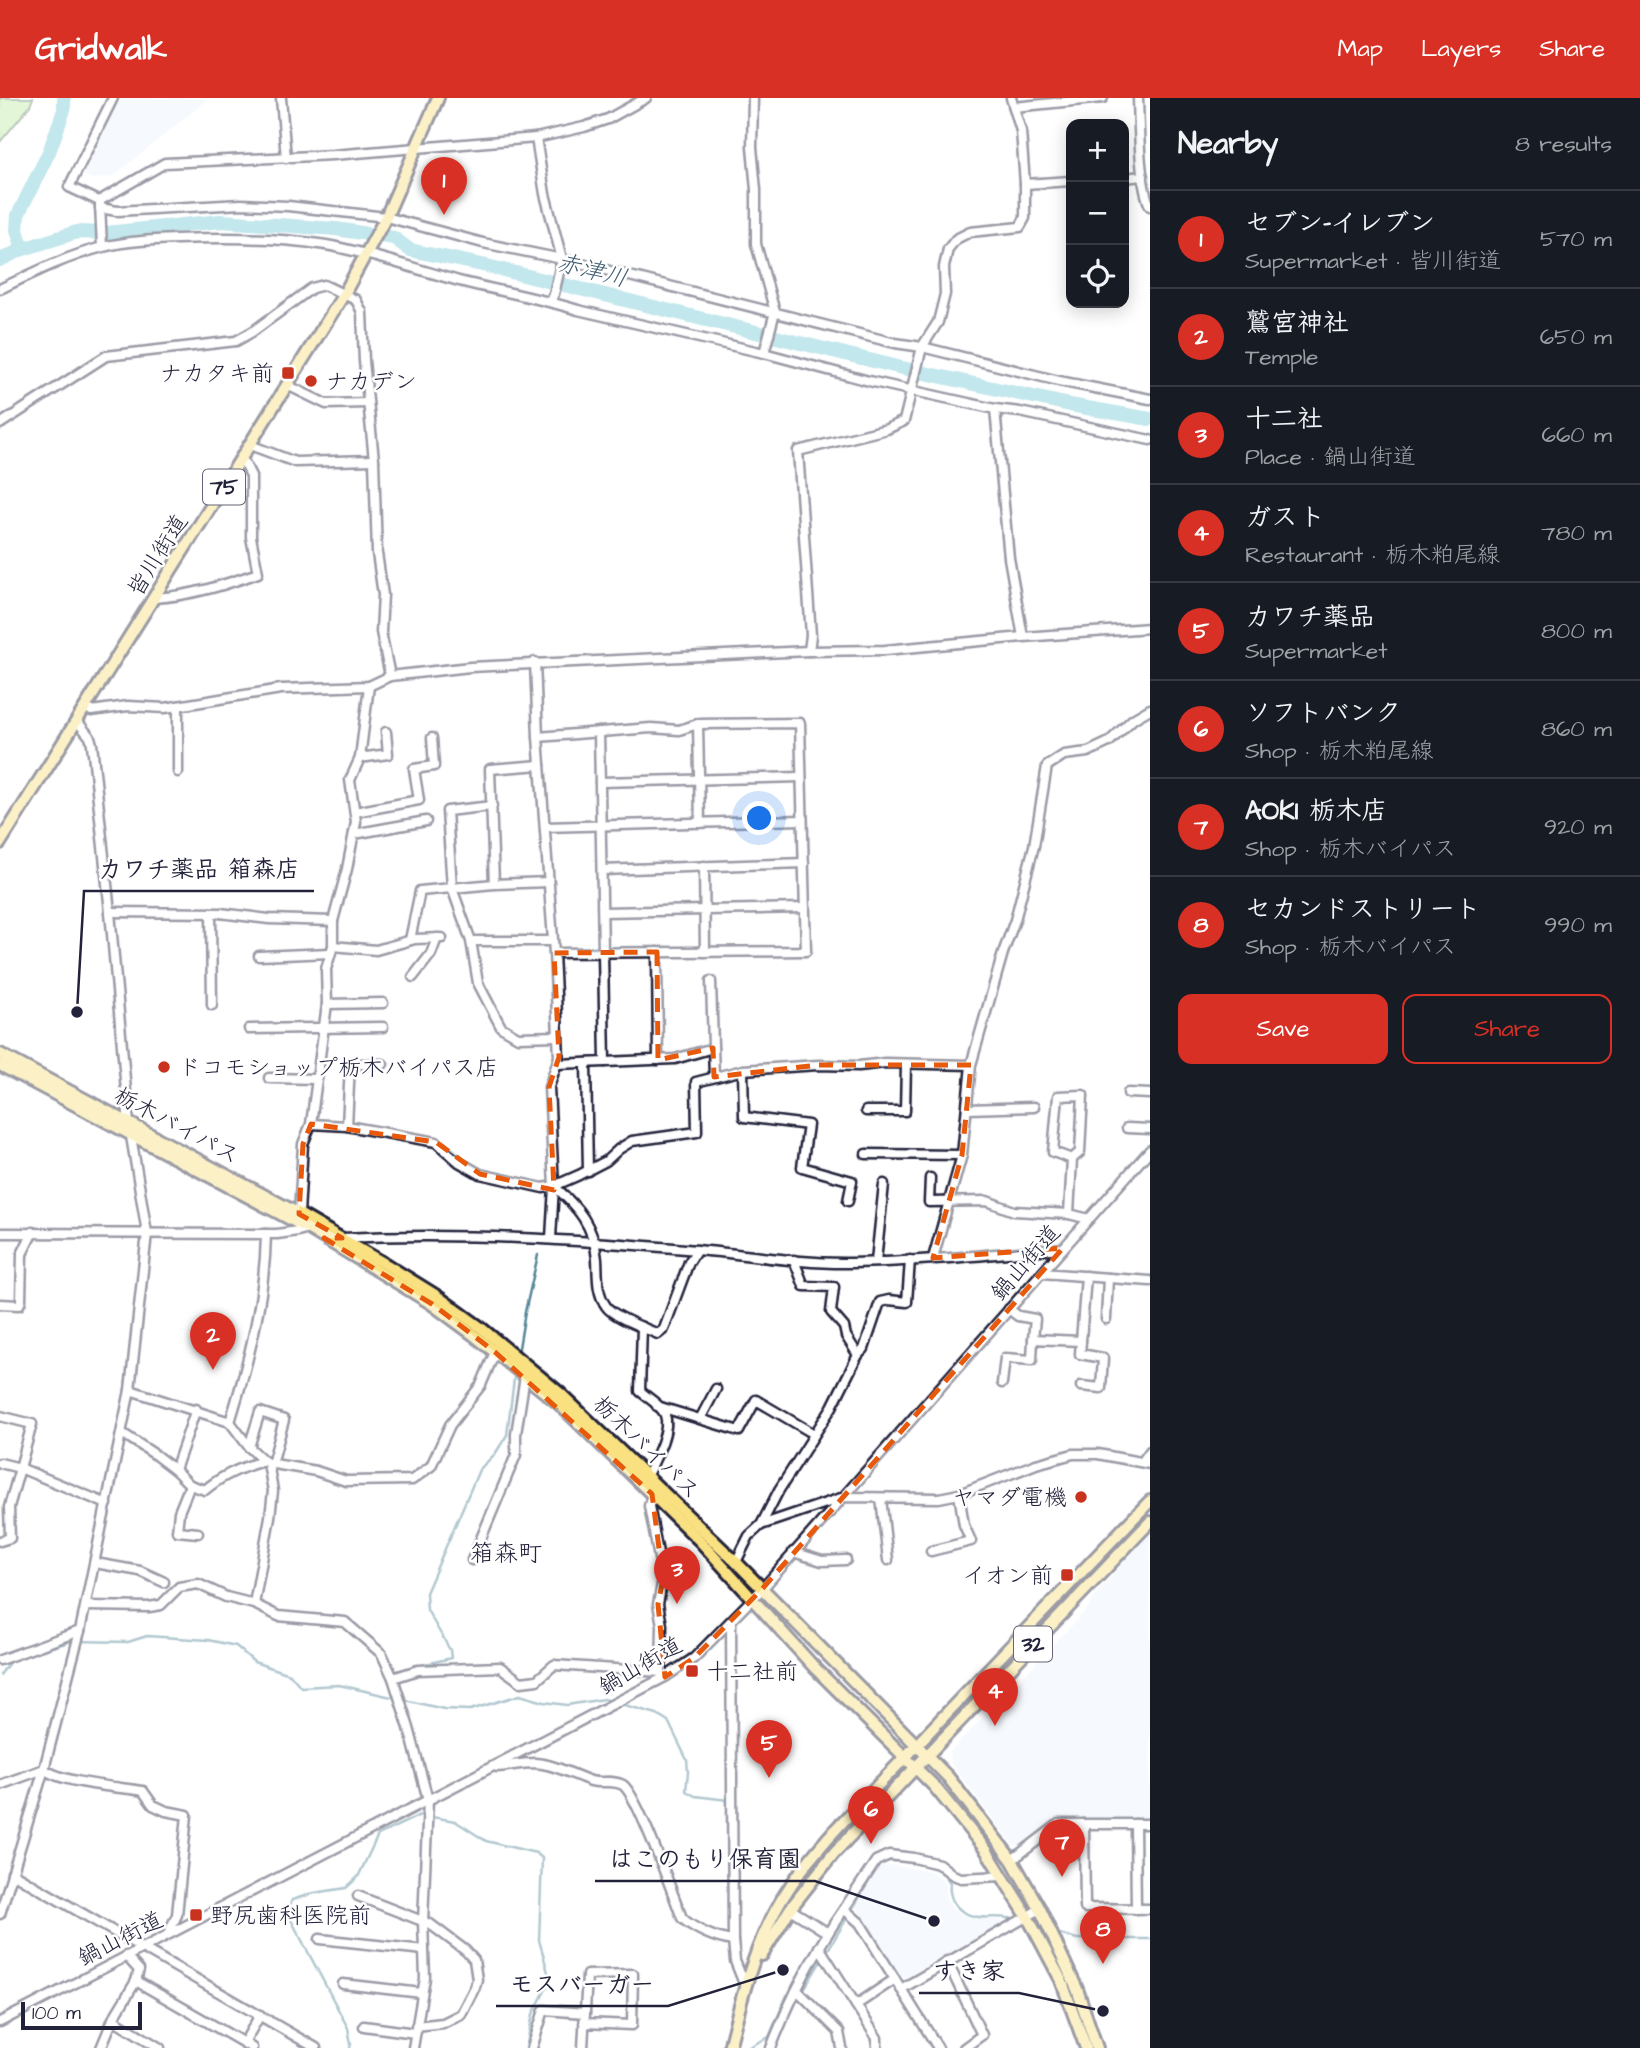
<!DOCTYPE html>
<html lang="en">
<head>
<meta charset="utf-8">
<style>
	body { margin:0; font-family:"Architects Daughter","Klee One",sans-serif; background:#20242c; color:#f1f3f6 }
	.controls { position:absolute; right:21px; top:21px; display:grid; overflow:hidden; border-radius:14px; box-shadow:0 4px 18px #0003 }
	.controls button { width:63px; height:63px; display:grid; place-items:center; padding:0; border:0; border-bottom:2px solid #363941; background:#171b24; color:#f1f3f6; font:35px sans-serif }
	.scale { position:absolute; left:21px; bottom:18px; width:121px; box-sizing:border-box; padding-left:7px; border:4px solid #22223b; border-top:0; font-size:19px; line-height:24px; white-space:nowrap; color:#22223b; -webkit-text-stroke:5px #fff; paint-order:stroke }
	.you { position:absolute; left:760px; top:721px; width:24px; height:24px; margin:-18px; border:5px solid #fff; border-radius:50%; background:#1a73e8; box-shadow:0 0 0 10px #1a73e833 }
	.badge { display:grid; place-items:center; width:46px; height:46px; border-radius:50%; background:#d93025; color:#fff; font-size:23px; font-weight:700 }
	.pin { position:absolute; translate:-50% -58px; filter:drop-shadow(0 2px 4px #0008) }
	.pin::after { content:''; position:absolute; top:37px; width:24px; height:21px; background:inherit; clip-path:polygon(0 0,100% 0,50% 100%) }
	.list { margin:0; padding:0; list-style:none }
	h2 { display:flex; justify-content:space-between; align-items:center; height:91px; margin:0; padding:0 28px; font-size:30px }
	h2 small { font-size:23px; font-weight:400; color:#9ea1a6 }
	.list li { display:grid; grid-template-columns:46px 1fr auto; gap:21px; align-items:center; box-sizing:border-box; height:98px; padding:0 28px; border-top:2px solid #363941 }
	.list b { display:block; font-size:26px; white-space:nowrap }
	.list p { margin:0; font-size:23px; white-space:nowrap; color:#9ea1a6 }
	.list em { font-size:23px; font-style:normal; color:#9ea1a6 }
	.actions { display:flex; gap:14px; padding:21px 28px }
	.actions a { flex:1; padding:16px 0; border:2px solid #d93025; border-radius:14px; text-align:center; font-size:24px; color:#d93025 }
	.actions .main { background:#d93025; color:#fff }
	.icon { flex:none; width:38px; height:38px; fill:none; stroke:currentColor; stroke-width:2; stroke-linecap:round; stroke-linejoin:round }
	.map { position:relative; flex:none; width:1150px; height:1950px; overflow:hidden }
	header { display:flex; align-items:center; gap:42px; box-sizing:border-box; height:98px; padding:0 35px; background:#d93025; color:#fff }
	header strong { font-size:33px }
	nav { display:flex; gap:38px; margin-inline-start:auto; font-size:24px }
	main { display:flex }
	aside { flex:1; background:#171b24 }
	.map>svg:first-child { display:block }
	.built { fill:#ebf1fc }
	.green { fill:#c0eca9; stroke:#718772; stroke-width:2 }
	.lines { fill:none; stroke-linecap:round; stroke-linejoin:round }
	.stream { stroke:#568697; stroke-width:2.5 }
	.river { stroke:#79c9d4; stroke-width:14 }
	.minor-casing { stroke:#22223b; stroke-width:13 }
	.major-casing { stroke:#22223b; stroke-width:16 }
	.minor { stroke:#fff; stroke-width:8 }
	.major { stroke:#f9e181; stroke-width:10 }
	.marked { fill:none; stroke:#e8590c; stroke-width:5; stroke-dasharray:14 9; stroke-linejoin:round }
	.poi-dot { fill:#c8321e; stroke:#fff; stroke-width:2.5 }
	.labels { text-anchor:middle; stroke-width:5; stroke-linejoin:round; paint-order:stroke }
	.shield { fill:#fff; stroke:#646476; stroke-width:2 }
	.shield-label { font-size:21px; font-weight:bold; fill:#22223b }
	.poi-label { font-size:23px; fill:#22223b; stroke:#fff; text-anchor:start }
	.street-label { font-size:23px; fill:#22223b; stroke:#fff }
	.water-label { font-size:24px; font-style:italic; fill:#405c71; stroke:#fff }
	.neighbourhood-label { font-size:24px; fill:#22223b; stroke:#fff }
	.leader { fill:none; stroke:#22223b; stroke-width:2.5 }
	.callout-dot { fill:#22223b; stroke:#fff; stroke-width:2.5 }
	.callout-label { font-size:24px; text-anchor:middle; font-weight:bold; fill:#22223b; stroke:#fff; stroke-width:5; stroke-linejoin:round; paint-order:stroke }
</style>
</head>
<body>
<header>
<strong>Gridwalk</strong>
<nav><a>Map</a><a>Layers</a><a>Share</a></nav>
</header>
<main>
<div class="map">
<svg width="1150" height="1950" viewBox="0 0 1150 1950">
	<rect width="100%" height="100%" fill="#fff"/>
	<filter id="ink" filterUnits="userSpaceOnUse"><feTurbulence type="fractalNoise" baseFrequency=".0143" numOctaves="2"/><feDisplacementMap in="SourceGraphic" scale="14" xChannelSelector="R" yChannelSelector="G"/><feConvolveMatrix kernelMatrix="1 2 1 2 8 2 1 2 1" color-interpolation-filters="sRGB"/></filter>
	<g filter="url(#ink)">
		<g class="built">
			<path d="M121,0H209L114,78L94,81L83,77Z"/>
			<path d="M1150,1436V1722H1057L1022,1748L1013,1747L951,1665L950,1654L1084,1515L1101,1490Z"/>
			<path d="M888,1767L929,1773L941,1780L946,1788L945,1798L952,1811L969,1820L1001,1822L1003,1825L905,1880L900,1879L856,1808L880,1769Z"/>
		</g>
		<path class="green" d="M0,0H33L30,8L0,44Z"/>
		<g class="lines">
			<g class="stream">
				<path d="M518,1256L525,1214L538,1157"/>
				<path d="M0,1577L11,1562L72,1543L128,1544L147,1538L208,1542L236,1548L254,1564L290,1576L301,1589L339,1587L444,1611L470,1612L520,1597L544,1604L567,1607L604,1601L614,1604"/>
				<path d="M406,1603L396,1573L451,1560L450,1552L427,1512L426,1495L479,1372L495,1356L507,1337L515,1273"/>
				<path d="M621,1606L657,1616L668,1623L687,1662L688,1674L686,1693L695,1698L728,1702"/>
				<path d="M885,1763C902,1763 930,1764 943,1776C946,1778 948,1782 950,1785C948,1801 957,1814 973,1818C987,1822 1001,1816 1017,1822"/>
				<path d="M1056,1835L1077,1841H1150"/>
				<path d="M826,1855L880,1765"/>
				<path d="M800,1892L804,1891L822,1861"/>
				<path d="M350,1950L351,1946L348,1930L287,1814L292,1802L314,1795L346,1790L358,1779L378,1737L420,1717L455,1723L486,1743L536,1755L542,1760L539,1842L549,1878L548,1887L533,1916L526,1950"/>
				<path d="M747,1950L769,1939L787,1897L791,1896"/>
			</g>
			<g class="river">
				<path d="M23,151L17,132L18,117L49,54L64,12V0"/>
				<path d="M0,162L23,151L77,134L106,135L221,123L336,131L394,140L410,152L487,168L902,270L1070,307L1150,321"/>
			</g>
			<g class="minor-casing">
				<g id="minor">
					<path d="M113,0L69,89L99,103L165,65L333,57L536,40L584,29L608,21L646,0"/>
					<path d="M281,0L286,60"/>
					<path d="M753,0L752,49L756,92V146L775,214L764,255"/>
					<path d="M1138,0C1139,27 1139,86 1150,108"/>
					<path d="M1014,9L1103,0"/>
					<path d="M536,40L545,96L562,161L554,196L550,204"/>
					<path d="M1124,80L1143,78"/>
					<path d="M1025,86L1071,83"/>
					<path d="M100,106L102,149"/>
					<path d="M100,110L117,113L241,106L288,108L386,119L483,145L562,161L895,245L922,249L1059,283L1150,301"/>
					<path d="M0,191C33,175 67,158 103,149C127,143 152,142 177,141C227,139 277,139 326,147C371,155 415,171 459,183C499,193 539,200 578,212L764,255L869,283L995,311L1020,314L1150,342"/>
					<path d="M287,287L326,306L368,305"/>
					<path d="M995,311L1009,460L1023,539"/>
					<path d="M0,326L106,258L236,243L252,234L312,190L324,187L356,202L362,214L364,263L374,362L377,455L383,497L381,534L390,578"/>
					<path d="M250,347L295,364L374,362"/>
					<path d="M154,500C191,498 224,487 258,475L251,439V378L242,360"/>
					<path d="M809,553L811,537L798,353L887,331L904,323L922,249L938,224L945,196L944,169L948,151L956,141L970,134L1020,129L1025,120V86L1021,33L1011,0"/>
					<path d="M535,564L538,639L554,855L559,959L549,989L554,1088L551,1140"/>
					<path d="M86,609L91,613L128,608L165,610L281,591L369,588L390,578L470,569L809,553L885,552L1023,539L1150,530"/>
					<path d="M698,626L700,725"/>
					<path d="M538,639L651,630L679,632L698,626L800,625L806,853L554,855"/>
					<path d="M360,660L388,656L386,634"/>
					<path d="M540,667L490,671L494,786L549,784"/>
					<path d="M178,674V608"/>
					<path d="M600,684L801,679"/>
					<path d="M492,708L447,713L452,790L471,843L478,885L501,929L518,939L558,938"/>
					<path d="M355,714L419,702L414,671L434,668L432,640"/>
					<path d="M545,729L802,722"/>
					<path d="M354,736L426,723"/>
					<path d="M704,768L705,854"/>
					<path d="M602,772L804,765"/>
					<path d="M110,814L220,815L269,821L333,823"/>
					<path d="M603,814L805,810"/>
					<path d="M211,815L212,907"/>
					<path d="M410,842L420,793L494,786"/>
					<path d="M471,843H553"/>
					<path d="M333,848L376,852L415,841L442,840"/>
					<path d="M657,854L658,962"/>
					<path d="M259,858L330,855"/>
					<path d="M413,879L431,856L437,840"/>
					<path d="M711,883L714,979"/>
					<path d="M327,906L383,905"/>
					<path d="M249,931L383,929"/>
					<path d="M605,964L675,961L713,950"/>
					<path d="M586,965L588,1073"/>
					<path d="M557,966L605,964L599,634"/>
					<path d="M743,972L744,1019L808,1027L802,1069L852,1083L848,1103"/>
					<path d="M269,980L317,981"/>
					<path d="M1128,995L1150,996"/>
					<path d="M967,1011L1034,1009"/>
					<path d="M866,1013H905L906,966"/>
					<path d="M311,1026L347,1028L436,1044L459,1064L480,1076L543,1090L554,1088L579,1077L606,1063L619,1051L632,1043L697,1034L696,984L743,972L818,967L859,968L885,965L971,967"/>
					<path d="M347,1028L350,966H383"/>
					<path d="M1127,1030L1150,1031"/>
					<path d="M866,1056L962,1057"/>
					<path d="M1072,1061L1053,1054L1058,998L1083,997L1080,1054L1072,1061L1069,1116L1089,1121"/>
					<path d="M930,1080L929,1104L987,1103L1014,1113L1069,1116"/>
					<path d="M554,1088C578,1109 594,1128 597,1161C598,1177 596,1194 606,1208C613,1219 645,1230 658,1236L664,1231L689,1164L697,1152"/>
					<path d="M299,1116L303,1046L311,1026L316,988L327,906L326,871L333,848V823L347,771L356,724L350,682L360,660L369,588"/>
					<path d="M0,1135L277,1136L298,1133L308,1130"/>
					<path d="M341,1140C460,1134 579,1142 697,1152C748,1156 799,1166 851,1165C921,1164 993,1156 1063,1150"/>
					<path d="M933,1160L962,1057L971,967L1003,855L1015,822L1034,748L1047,668L1064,657L1088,654L1109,644L1133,621L1150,611"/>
					<path d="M876,1163L884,1086"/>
					<path d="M1042,1175L1150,1183"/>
					<path d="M0,1206L19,1207L21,1203L22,1156L33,1134"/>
					<path d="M1009,1211L1018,1218L1035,1221L1033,1241"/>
					<path d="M1106,1221L1108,1180"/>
					<path d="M642,1229L640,1293C648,1300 662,1308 665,1317C671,1333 654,1363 647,1377"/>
					<path d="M858,1257L864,1251L880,1204L889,1202L907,1204L910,1162"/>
					<path d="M1002,1285L1005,1260L1032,1262L1033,1241L1081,1243"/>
					<path d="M1081,1288L1101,1290L1103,1260L1080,1256L1086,1178"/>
					<path d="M130,1292L230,1324L249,1349L264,1363L268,1365L273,1393L270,1419L254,1506"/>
					<path d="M657,1308L739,1333L756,1302L814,1336"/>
					<path d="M0,1318L32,1326L20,1370L0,1365"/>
					<path d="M700,1321L716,1291"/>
					<path d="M230,1324C249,1262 265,1200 266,1136"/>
					<path d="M122,1335L154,1356L175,1372L190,1387L205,1392C222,1377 241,1369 264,1363"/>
					<path d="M249,1349L260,1314L284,1322L272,1366"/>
					<path d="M1142,1364L1150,1353"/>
					<path d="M268,1365L316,1373L346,1383L412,1382L431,1368L450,1327L481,1287L495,1254"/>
					<path d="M175,1372L196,1311"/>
					<path d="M190,1387L179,1414L177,1433L198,1435"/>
					<path d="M652,1396L649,1408L663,1481L658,1506L662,1527L661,1574"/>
					<path d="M881,1400L888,1462"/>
					<path d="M761,1427L844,1399L939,1400L959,1396L1036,1366L1073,1356H1098L1150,1366"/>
					<path d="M0,1443L10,1440L9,1409L20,1370L107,1406"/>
					<path d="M931,1453L971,1443L964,1427L959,1396"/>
					<path d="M793,1454L822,1463L846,1462"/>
					<path d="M472,1462L516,1357V1336L525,1278"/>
					<path d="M736,1464L749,1438L761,1427L779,1392L832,1309L858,1257L846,1238L844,1229L831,1214L834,1189L804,1188L794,1162"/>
					<path d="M95,1465L140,1473L164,1484"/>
					<path d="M86,1508L149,1509L161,1507L179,1489L198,1486L226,1499L254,1506L278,1518L345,1524L382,1556L393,1580L409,1630L428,1702L423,1824L425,1880L413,1950"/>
					<path d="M731,1523L733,1843L735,1863L745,1888"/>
					<path d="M0,1562L80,1533"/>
					<path d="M393,1580L418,1572L500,1569L521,1584L537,1582L554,1567L661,1574L665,1579"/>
					<path d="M497,1669C509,1668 522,1665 535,1665C554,1666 573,1677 591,1683C601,1686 613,1681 623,1687C638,1698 673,1797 682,1820C694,1831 716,1841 733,1843"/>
					<path d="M0,1687L44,1671C62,1685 118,1689 143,1693L153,1707L166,1713L187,1717L177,1817L168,1836"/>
					<path d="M1084,1726L1085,1810L1150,1811"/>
					<path d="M1135,1726L1136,1811"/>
					<path d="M1012,1762L1059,1726H1150"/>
					<path d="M12,1775L316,1950"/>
					<path d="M358,1798L430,1826L466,1853L474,1862L477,1881L475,1889L461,1916L443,1925L416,1928"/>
					<path d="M790,1811L828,1835"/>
					<path d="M844,1811L876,1763L889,1757L914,1760L939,1766L953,1777L961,1780L1002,1778"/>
					<path d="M0,1816L44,1671L80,1533L130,1292L147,1135L129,1026L110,814L92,646L90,639L77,623"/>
					<path d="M320,1841L424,1852"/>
					<path d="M819,1849L877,1940V1950"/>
					<path d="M126,1858L139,1872L136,1883L113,1921L160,1950"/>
					<path d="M947,1863L982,1937L964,1950"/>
					<path d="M136,1883L244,1945"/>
					<path d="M343,1886L422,1895"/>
					<path d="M901,1891L1040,1811"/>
					<path d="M797,1892L839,1934L842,1950"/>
					<path d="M856,1907L895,1881"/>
					<path d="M0,1924L665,1579L694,1560L762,1491L1150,1052"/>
					<path d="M364,1928L415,1935"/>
					<path d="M101,1950L113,1921"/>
					<path d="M252,1950L244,1945L260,1917"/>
					<path d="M532,1950L544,1912L585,1915"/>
					<path d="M583,1950L587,1877L633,1876L632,1927L584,1925"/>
					<path d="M771,1950C790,1901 814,1854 844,1811L860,1825L938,1950"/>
				</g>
			</g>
			<g class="major-casing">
				<g id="major">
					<path d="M0,745L344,196L386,119L438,0"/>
					<path d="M0,956L299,1116L387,1167L437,1198L480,1229L561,1296L736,1464L948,1679L1012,1762L1040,1811L1077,1891L1097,1950"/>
					<path d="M0,967L307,1130L383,1176L432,1206L474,1237L557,1304L700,1443L814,1569L934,1688L986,1752L1027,1818L1061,1882L1086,1950"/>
					<path d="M762,1857L790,1811L834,1755L1150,1424"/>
					<path d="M729,1950C742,1899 754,1847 782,1801C816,1745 867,1700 911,1653C990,1569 1070,1486 1150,1403"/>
				</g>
			</g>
			<use href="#minor" class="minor"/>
			<use href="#major" class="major"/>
		</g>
	</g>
	<path d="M0 0H1150V1950H0ZM657,854L658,962L713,950L714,979L818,967H971L962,1057L933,1160L1063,1150L762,1491L694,1560L665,1579L658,1506L663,1481L652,1396L495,1254L432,1206L324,1140H342L299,1116L303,1046L311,1026L436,1044L480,1076L554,1092L549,989L559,959L554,855Z" fill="#fff" fill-opacity=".55" fill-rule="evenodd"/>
	<path class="marked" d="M657,854L658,962L713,950L714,979L818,967H971L962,1057L933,1160L1063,1150L762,1491L694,1560L665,1579L658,1506L663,1481L652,1396L495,1254L432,1206L324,1140H342L299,1116L303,1046L311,1026L436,1044L480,1076L554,1092L549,989L559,959L554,855Z"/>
	<g class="poi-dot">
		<rect x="281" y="268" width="14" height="14" rx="3.5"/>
		<circle cx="311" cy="283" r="7"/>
		<circle cx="164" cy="969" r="7"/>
		<circle cx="1081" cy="1399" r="7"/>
		<rect x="1060" y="1470" width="14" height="14" rx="3.5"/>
		<rect x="685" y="1566" width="14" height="14" rx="3.5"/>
		<rect x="189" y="1810" width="14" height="14" rx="3.5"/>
	</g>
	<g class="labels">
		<g class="shield">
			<rect x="203" y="371.5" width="42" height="35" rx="5"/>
			<rect x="1014" y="1528.5" width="38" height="35" rx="5"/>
		</g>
		<g class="shield-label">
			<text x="224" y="396">75</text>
			<text x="1033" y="1553">32</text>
		</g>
		<g class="poi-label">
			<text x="274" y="283" text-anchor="end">ナカタキ前</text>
			<text x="325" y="291">ナカデン</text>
			<text x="178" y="977">ドコモショップ栃木バイパス店</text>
			<text x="1067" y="1407" text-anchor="end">ヤマダ電機</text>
			<text x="1053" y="1485" text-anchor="end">イオン前</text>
			<text x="706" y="1581">十二社前</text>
			<text x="210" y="1825">野尻歯科医院前</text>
		</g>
		<g class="street-label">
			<text transform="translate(157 457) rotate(-58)" y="8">皆川街道</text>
			<text transform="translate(177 1027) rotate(28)" y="8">栃木バイパス</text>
			<text transform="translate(1025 1164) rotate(-49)" y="8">鍋山街道</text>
			<text transform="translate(647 1349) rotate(44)" y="8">栃木バイパス</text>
			<text transform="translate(640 1567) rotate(-30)" y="8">鍋山街道</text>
			<text transform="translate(120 1840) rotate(-27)" y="8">鍋山街道</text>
		</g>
		<g class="water-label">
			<text transform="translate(592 172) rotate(14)" y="8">赤津川</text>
		</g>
		<g class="neighbourhood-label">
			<text x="506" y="1463">箱森町</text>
		</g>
	</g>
	<path class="leader" d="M77 914L84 793H314M934 1823L815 1783H595M1103 1913L1019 1895H919M783 1872L668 1908H496"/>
	<g class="callout-dot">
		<circle cx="77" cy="914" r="7"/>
		<circle cx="934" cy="1823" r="7"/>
		<circle cx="1103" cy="1913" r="7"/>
		<circle cx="783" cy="1872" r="7"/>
	</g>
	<g class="callout-label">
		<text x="199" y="779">カワチ薬品 箱森店</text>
		<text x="705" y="1769">はこのもり保育園</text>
		<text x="969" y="1881">すき家</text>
		<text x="582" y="1894">モスバーガー</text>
	</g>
</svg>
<div class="controls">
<button>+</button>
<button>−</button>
<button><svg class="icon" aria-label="locate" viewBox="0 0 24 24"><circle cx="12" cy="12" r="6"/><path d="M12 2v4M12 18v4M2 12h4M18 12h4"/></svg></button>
</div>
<div class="scale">100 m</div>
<div class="you"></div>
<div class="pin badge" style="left:444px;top:117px">1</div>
<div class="pin badge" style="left:213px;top:1272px">2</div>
<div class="pin badge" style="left:677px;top:1506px">3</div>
<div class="pin badge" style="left:995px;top:1628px">4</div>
<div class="pin badge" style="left:769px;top:1680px">5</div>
<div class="pin badge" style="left:871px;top:1746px">6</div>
<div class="pin badge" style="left:1062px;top:1779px">7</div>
<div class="pin badge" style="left:1103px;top:1866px">8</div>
</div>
<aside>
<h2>Nearby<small>8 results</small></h2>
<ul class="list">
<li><span class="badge">1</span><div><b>セブン-イレブン</b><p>Supermarket · 皆川街道</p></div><em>570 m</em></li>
<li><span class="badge">2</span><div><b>鷲宮神社</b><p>Temple</p></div><em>650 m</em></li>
<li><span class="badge">3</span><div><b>十二社</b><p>Place · 鍋山街道</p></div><em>660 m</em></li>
<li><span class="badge">4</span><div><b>ガスト</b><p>Restaurant · 栃木粕尾線</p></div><em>780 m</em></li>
<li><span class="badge">5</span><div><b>カワチ薬品</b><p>Supermarket</p></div><em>800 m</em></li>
<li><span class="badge">6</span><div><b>ソフトバンク</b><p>Shop · 栃木粕尾線</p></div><em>860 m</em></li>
<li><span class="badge">7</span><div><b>AOKI 栃木店</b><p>Shop · 栃木バイパス</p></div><em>920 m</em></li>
<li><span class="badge">8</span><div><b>セカンドストリート</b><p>Shop · 栃木バイパス</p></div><em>990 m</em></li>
</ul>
<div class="actions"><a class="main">Save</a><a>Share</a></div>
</aside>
</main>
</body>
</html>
